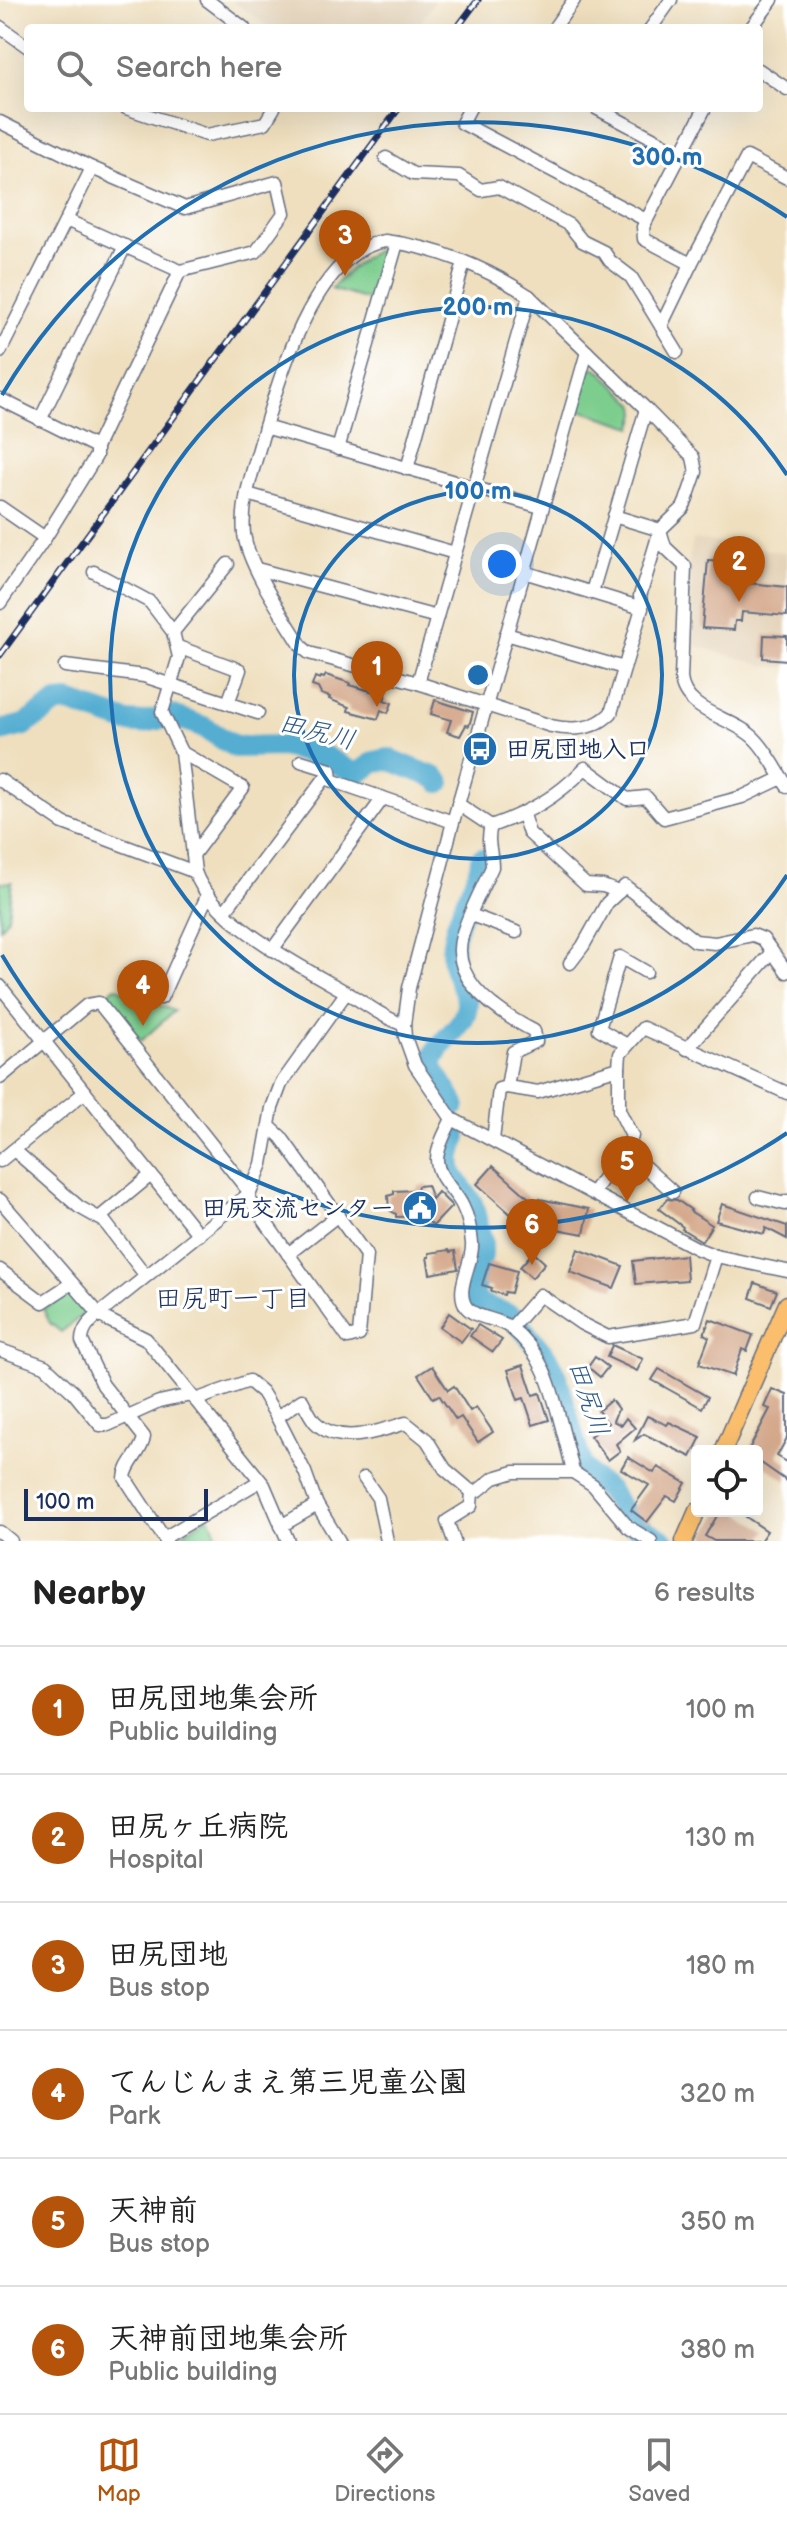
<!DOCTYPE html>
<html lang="en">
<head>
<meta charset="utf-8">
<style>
	body { margin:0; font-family:"Balsamiq Sans","Klee One",sans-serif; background:#f6f6f6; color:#222 }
	.controls { position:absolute; right:24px; bottom:24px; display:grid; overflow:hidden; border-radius:8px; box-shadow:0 8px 32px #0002 }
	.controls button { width:72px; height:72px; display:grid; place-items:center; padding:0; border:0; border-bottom:2px solid #e0e0e0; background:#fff; color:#222; font:40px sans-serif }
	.scale { position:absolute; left:24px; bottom:20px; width:184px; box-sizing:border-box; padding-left:8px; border:4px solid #1b2f5e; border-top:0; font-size:22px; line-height:28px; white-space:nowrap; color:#1b2f5e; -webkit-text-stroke:6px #fff; paint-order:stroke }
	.you { position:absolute; left:502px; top:564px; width:28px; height:28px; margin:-20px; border:6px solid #fff; border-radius:50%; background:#1a73e8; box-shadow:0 0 0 12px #1a73e833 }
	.badge { display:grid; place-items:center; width:52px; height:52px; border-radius:50%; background:#b45309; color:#fff; font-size:26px; font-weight:700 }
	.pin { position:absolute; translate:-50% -66px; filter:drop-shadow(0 2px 4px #0008) }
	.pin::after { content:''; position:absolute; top:42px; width:28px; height:24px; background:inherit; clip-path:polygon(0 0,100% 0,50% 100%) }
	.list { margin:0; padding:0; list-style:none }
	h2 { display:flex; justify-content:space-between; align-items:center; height:104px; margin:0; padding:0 32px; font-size:34px }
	h2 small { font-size:26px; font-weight:400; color:#767676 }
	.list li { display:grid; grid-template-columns:52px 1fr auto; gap:24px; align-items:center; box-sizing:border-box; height:128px; padding:0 32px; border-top:2px solid #e0e0e0 }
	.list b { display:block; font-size:30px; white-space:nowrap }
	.list p { margin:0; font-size:26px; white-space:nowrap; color:#767676 }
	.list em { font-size:26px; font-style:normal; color:#767676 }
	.icon { flex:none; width:44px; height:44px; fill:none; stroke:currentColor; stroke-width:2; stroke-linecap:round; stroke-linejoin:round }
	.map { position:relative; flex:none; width:787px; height:1541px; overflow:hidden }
	.search { position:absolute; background:#fff; box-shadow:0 8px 32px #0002; left:24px; right:24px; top:24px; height:88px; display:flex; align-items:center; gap:20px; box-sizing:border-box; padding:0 28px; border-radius:8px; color:#767676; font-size:30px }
	.sheet { height:872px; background:#fff }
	nav { display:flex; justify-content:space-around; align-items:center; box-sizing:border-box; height:112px; border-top:2px solid #e0e0e0; background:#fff; font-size:22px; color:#767676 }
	nav a { display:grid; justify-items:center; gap:4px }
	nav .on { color:#b45309 }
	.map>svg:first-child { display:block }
	.built { fill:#e3d1b6 }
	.green { fill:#7dce8e; stroke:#4c7e76; stroke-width:2 }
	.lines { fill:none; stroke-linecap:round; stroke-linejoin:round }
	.river { stroke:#54aed2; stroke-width:22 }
	.building { fill:#d4a88b }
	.minor-casing { stroke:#656d80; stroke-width:15 }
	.major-casing { stroke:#656d80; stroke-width:19 }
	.minor { stroke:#fff; stroke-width:12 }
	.major { stroke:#fabe6d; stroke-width:16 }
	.rail-casing { stroke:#1b2f5e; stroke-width:7 }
	.rail { stroke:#fff; stroke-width:4; stroke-dasharray:12; stroke-linecap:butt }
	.ring { fill:none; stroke:#1f6fb2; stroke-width:4 }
	.labels { text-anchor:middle; stroke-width:6; stroke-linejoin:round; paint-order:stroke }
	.poi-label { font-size:24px; font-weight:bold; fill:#1b2f5e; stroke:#fff; text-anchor:start }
	.water-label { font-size:26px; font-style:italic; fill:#2f5b87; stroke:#fff }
	.neighbourhood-label { font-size:26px; fill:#1b2f5e; stroke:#fff }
	.centre { fill:#1f6fb2; stroke:#fff; stroke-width:4 }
	.ring-label { font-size:24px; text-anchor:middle; font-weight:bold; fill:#1f6fb2; stroke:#fff; stroke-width:6; stroke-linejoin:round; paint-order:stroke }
</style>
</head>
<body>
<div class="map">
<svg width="787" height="1541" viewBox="0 0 787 1541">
	<rect width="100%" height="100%" fill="#fff"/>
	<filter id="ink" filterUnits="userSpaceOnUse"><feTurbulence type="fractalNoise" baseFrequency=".0125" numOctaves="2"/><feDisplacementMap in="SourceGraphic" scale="16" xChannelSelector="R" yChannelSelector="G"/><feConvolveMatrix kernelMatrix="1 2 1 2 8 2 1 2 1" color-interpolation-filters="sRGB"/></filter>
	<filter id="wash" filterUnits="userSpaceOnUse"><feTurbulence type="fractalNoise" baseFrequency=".006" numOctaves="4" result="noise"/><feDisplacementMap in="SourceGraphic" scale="32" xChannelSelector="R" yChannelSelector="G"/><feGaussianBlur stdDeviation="1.8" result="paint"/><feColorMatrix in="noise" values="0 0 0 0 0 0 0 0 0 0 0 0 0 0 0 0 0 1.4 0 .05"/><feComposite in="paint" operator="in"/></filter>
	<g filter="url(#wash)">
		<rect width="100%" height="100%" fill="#efdfbe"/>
		<g class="built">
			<path d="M231,0H435L417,28H270Z"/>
			<path d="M694,539L787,553V667L766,666L694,645L689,559Z"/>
		</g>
		<g class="green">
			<path d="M385,247L388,253L375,302L331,289C347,272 363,255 385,247Z"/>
			<path d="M589,368H597L636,405L637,413L633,427L577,409Z"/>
			<path d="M12,882L8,917L0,928V883Z"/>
			<path d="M115,987L174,1011L141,1041L104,997Z"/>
			<path d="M70,1294L75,1296L86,1312L61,1332L50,1323L43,1309C53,1306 60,1296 70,1294Z"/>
			<path d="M209,1516L219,1541H173V1540Z"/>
		</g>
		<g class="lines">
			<g class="river">
				<path d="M0,731L24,725L57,703L69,702L127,722L140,723L173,716L204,727L235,747L282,746L324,756L352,772L359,773L374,762L388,759L436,778L440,782"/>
				<path d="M455,1105L431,1066C434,1040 466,1031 467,1003C467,989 455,976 453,963C448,932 469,897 480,868L481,859"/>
				<path d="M456,1136L450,1159L452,1174L472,1203L482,1242V1255L473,1292L477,1303L512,1316L547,1358L557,1378L581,1464L588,1475L608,1490L631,1523L664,1541"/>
			</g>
		</g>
		<g id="blocks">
			<g class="building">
				<path d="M708,560L730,561L729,581L787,587V616L742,612L741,621H735L734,630L702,628Z"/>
				<path d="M764,635L787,636V660L763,658Z"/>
				<path d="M326,675L350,683L349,685L386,695L384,700L392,703L388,713L381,710L378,719L348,711L349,707L329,699L330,697L321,694L318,688L312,686L315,677L320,679L321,677L324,678Z"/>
				<path d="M435,700L473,712L469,726L466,725L460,736L447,732L451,720L431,714Z"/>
				<path d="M493,1166L531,1200L515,1218L477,1184Z"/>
				<path d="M427,1185L432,1199L438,1192L452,1206L433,1226L423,1216L396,1217V1214L389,1210L388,1196L394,1194V1191L417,1190L418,1186Z"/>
				<path d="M540,1199L589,1209L584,1234L535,1225Z"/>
				<path d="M667,1199L677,1200L691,1210L690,1211L712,1225L702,1241L682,1229L683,1227L659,1209Z"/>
				<path d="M722,1204L787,1226V1239L766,1228L764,1234L716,1221Z"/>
				<path d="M578,1249L623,1266L614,1288L570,1272Z"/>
				<path d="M449,1250L450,1252L455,1251L458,1269L430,1274L427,1257H429V1253Z"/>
				<path d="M533,1252L545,1263L532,1278L520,1267Z"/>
				<path d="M685,1255L687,1280L636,1284L633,1261Z"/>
				<path d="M489,1263L517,1271L511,1293L505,1292L504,1295L491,1291L492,1288L482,1285Z"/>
				<path d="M755,1283L777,1291L771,1306L750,1298Z"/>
				<path d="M449,1313L471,1329L461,1342L440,1327Z"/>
				<path d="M710,1319L753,1335L747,1351L742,1349L733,1376L699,1364L709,1337L704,1334Z"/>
				<path d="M478,1325L502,1340L493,1352L470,1336Z"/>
				<path d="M612,1345L643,1359L637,1371L607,1357Z"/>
				<path d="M595,1357L608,1367L600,1377L588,1367Z"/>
				<path d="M523,1365L533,1395L540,1393L549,1420L533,1425L524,1398L518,1400L508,1370Z"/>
				<path d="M432,1366L448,1390L454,1386L470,1411L476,1407L493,1432L478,1442L461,1417L456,1420L439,1395L433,1398L418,1375Z"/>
				<path d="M659,1369L708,1397L702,1408L652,1380Z"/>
				<path d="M772,1389L787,1395V1438L777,1456L787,1462V1481L757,1460V1451H748L770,1409L764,1407Z"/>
				<path d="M611,1400L618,1409L613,1421L621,1425L626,1418L635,1428L616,1444L620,1451L608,1460L590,1436L608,1423L598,1411Z"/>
				<path d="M647,1416L667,1425L669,1422L701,1437L691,1457L644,1434L635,1440Z"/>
				<path d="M628,1457L654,1473L658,1467L686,1483L676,1501L667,1496L647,1522L631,1510L649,1485L621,1469Z"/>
				<path d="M720,1511H737L767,1531L760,1541H714L705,1536Z"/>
			</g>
		</g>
	</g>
	<g filter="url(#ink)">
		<use href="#blocks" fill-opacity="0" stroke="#656d80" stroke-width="2"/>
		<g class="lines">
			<g class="minor-casing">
				<g id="minor">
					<path d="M207,0L244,28"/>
					<path d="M0,27L28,47"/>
					<path d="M554,28L574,0"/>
					<path d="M651,28L671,0"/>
					<path d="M751,28L772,0"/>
					<path d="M759,70L787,89"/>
					<path d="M126,108L207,135L265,123L274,108"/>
					<path d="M470,108L462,123L646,220"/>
					<path d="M596,108L681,153"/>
					<path d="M705,108L643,227L644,239L691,264L747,157L787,178"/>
					<path d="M0,122L92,168L0,352"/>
					<path d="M386,158L413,174L459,176L481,190L499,187L569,225L582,241L604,252L610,261L631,277L661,326L691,264"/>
					<path d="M66,220L180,271L256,252L284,213L277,182L185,208L92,168"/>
					<path d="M385,241C436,247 487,268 529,296L646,409L693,457L696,472L686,501L683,508L660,530L640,596L642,608L611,713C594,730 573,731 551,726L418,683L309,653L302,647C284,617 249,568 244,534C241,503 252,474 260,445C276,386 314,251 385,241Z"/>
					<path d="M661,326L677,352"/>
					<path d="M587,352L453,822L409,988L404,1025L405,1037L415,1065L452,1119L698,1249L716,1256L787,1271"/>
					<path d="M0,399L96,447"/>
					<path d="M40,420L125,246"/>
					<path d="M265,427L541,507"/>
					<path d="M338,449L397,243"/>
					<path d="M407,469L464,262"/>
					<path d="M247,494L455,553"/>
					<path d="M0,507L45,538"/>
					<path d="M614,516L660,530L665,547L685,566L681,678C684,713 734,717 755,739C768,752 777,771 787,786"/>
					<path d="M257,569L437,617"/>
					<path d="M94,572L150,602L173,632L179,657L162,712L181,752L195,872C212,922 306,969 349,994C368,1005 383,1018 404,1025"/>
					<path d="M524,572L642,608"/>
					<path d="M592,592L646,409"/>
					<path d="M0,603L45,538L96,456V447L180,271"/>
					<path d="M173,632L228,564"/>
					<path d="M506,634L624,668"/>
					<path d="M178,647L240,670L228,703"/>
					<path d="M65,666L144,676L258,713"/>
					<path d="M418,683L529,296"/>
					<path d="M181,752L243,788L193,855"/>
					<path d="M301,761L330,770L331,780"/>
					<path d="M782,778L742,797L664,818L646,797L627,799L585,768C556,798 530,812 491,826C486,842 492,851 492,867C482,889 469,912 462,936C449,981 499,1013 534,1031L536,1041L513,1052L507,1087L538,1092L619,1068L620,1054L643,1028L787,1093"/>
					<path d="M0,780L63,823L195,872"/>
					<path d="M458,804L491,826"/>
					<path d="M523,815L529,833L586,885L603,886L619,892"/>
					<path d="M225,911L325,778L453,822"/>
					<path d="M471,915L516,932"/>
					<path d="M272,950L383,798"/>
					<path d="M570,963L583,946L607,903L625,886L695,941L715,943L753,935L763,939L787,972"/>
					<path d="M0,986L199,1235"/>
					<path d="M161,998L208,894"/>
					<path d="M627,1045L599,1029L620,957L646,972"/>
					<path d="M687,1049L772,952"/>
					<path d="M619,1068V1110L632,1136L627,1151L673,1192"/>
					<path d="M0,1078L87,1005L99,1003L250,1193"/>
					<path d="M452,1119C446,1131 438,1145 437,1159C437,1179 456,1190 463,1207C468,1217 471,1232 472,1243C474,1263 453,1290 467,1308C477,1319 498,1318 511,1328C543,1353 551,1387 561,1424C565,1440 570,1456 573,1472"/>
					<path d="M493,1140L499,1089L507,1087"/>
					<path d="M14,1150L79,1207L104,1221L146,1276"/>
					<path d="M0,1161L85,1092"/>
					<path d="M593,1193L608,1171L627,1151"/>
					<path d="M247,1196L348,1338L359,1335L366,1255L281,1137L269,1126"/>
					<path d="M758,1197L785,1204L787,1201"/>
					<path d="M0,1200L99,1314L106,1319L146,1339L264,1485L288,1541"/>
					<path d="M99,1218L151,1175"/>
					<path d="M288,1254L338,1215"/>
					<path d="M0,1270L43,1302L72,1283"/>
					<path d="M511,1328L540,1295L582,1324L608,1337L695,1323L716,1256"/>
					<path d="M0,1350L45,1366L73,1392L100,1425H108L159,1402L191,1395"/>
					<path d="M195,1400L249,1381L262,1392L277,1417L302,1400C306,1407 310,1416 315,1422C339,1447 379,1431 406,1423L427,1440L445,1469L472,1492L479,1490L494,1478L514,1472H573L593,1485L628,1527L651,1541"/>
					<path d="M277,1417L305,1472L317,1505L281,1526"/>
					<path d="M364,1478L378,1498L387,1541"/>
					<path d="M317,1505L339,1541"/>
					<path d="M0,1532L11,1541"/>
					<path d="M164,1538L260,1481"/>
					<path d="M166,1541L125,1478C126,1463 142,1453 144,1437L103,1385L82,1341C82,1329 91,1321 99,1314L250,1193L262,1164L272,1108L281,1084L346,993"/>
					<path d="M454,1541L447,1521L471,1506L472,1492"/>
				</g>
			</g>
			<g class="major-casing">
				<g id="major">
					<path d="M723,1451L787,1304"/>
					<path d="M684,1541L697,1511"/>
				</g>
			</g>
			<use href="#minor" class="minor"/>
			<use href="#major" class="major"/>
			<g class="rail-casing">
				<g id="rail">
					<path d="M457,28L478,0"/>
					<path d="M0,655L399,108"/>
				</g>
			</g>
			<use href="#rail" class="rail"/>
		</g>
	</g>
	<g class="ring">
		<circle cx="478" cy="675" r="184"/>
		<path d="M787 875A368 368 0 1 1 787 475"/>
		<path d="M787 1133A552 552 0 0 1 2 955M2 395A552 552 0 0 1 787 217"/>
	</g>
	<defs>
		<g id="bus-disc" transform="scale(1.8)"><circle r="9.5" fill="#1f6fb2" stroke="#fff"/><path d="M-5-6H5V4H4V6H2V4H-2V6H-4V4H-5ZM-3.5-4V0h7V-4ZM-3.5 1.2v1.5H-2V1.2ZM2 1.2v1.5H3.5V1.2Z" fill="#fff"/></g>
		<g id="civic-disc" transform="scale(1.8)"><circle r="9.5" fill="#1f6fb2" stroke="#fff"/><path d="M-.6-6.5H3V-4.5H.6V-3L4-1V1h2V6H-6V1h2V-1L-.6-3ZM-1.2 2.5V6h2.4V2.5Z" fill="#fff"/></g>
	</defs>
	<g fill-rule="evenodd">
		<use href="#bus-disc" x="480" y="749"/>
		<use href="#civic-disc" x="420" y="1208"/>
	</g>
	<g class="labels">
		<g class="poi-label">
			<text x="506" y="757">田尻団地入口</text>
			<text x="394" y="1216" text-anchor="end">田尻交流センター</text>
		</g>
		<g class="water-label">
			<text transform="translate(317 731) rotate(14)" y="9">田尻川</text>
			<text transform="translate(589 1398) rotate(72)" y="9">田尻川</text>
		</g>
		<g class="neighbourhood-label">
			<text x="233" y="1307">田尻町一丁目</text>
		</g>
	</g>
	<circle cx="478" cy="675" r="12" class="centre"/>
	<g class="ring-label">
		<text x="667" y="165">300 m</text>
		<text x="478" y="315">200 m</text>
		<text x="478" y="499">100 m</text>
	</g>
</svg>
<div class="controls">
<button><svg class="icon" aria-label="locate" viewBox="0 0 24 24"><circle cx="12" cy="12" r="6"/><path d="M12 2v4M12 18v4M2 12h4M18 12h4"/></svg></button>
</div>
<div class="scale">100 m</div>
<div class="you"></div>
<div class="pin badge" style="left:377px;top:707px">1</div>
<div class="pin badge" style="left:739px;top:602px">2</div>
<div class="pin badge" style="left:345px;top:276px">3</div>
<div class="pin badge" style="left:143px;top:1026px">4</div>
<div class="pin badge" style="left:627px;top:1202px">5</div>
<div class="pin badge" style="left:532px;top:1265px">6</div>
<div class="search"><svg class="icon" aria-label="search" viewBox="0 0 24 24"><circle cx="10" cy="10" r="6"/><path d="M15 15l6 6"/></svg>Search here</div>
</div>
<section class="sheet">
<h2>Nearby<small>6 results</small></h2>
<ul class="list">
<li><span class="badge">1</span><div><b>田尻団地集会所</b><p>Public building</p></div><em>100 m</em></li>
<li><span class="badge">2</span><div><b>田尻ヶ丘病院</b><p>Hospital</p></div><em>130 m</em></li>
<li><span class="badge">3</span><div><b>田尻団地</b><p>Bus stop</p></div><em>180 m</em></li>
<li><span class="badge">4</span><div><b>てんじんまえ第三児童公園</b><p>Park</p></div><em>320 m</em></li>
<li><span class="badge">5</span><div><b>天神前</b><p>Bus stop</p></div><em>350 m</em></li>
<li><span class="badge">6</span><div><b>天神前団地集会所</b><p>Public building</p></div><em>380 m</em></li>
</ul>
</section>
<nav>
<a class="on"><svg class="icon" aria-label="map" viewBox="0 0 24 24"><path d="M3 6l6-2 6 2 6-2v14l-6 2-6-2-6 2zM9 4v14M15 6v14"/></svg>Map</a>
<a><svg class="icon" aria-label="directions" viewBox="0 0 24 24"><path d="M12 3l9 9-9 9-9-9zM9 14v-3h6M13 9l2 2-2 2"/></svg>Directions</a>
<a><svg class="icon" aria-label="saved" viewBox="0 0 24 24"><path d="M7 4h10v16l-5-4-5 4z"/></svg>Saved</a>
</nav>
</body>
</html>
